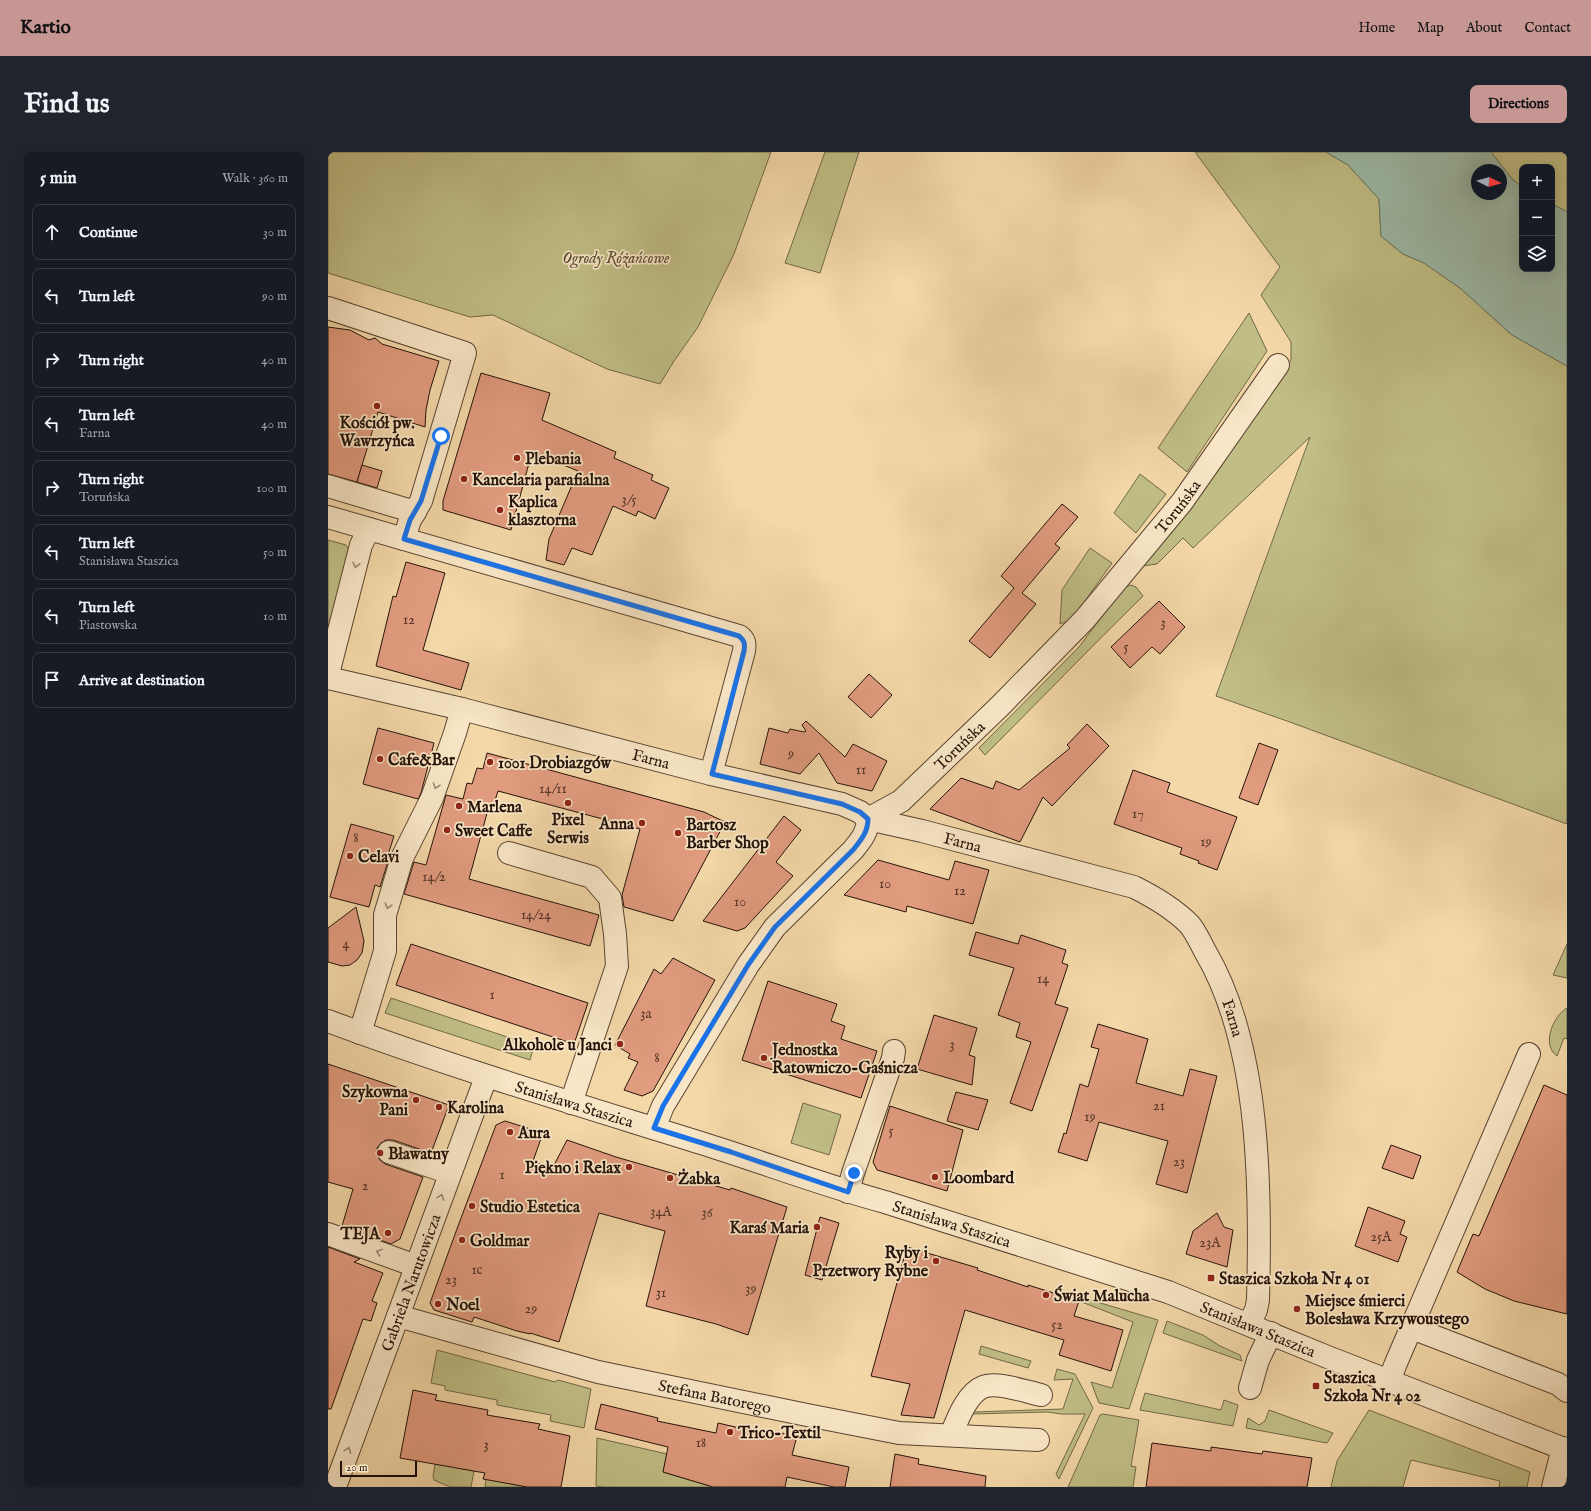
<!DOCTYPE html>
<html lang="en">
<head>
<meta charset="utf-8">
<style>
	body { margin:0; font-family:"IM FELL English",serif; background:#20242c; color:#f1f3f6 }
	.controls { position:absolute; right:12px; top:12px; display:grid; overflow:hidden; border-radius:8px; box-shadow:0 4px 16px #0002 }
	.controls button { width:36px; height:36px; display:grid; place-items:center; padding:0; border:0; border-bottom:1px solid #363941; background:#171b24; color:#f1f3f6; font:20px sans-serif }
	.compass { position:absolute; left:1143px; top:12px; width:36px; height:36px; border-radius:50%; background:#171b24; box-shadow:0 4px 16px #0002; rotate:95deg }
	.scale { position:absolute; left:12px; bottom:10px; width:77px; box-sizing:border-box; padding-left:4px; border:2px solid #25130a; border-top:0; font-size:11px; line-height:14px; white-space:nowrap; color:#25130a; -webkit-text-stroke:3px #f8e6c6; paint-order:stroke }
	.stop { position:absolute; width:12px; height:12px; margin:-9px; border:3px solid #1a73e8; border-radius:50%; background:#fff }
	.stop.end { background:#1a73e8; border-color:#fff; box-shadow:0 1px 4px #0008 }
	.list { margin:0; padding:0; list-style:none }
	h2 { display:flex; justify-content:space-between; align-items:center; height:52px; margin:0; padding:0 16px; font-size:17px }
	h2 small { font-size:13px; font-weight:400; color:#9ea1a6 }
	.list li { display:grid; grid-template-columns:26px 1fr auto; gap:12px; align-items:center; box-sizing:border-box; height:56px; margin:0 8px 8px; padding:0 8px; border:1px solid #363941; border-radius:8px }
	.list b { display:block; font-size:15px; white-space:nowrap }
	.list p { margin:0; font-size:13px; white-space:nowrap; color:#9ea1a6 }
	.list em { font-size:13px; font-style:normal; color:#9ea1a6 }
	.icon { flex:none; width:22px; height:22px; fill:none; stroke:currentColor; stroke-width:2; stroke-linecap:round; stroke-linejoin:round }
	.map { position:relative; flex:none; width:1239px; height:1335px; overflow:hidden; border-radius:8px }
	header { display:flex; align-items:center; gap:24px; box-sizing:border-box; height:56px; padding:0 20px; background:#c59692; color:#111 }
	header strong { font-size:19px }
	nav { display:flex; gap:22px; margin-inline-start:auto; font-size:14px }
	.intro { display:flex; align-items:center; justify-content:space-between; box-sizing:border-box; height:96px; padding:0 24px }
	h1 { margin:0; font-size:28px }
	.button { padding:10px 18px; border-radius:8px; background:#c59692; color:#111; font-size:14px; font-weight:700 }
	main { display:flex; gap:24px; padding:0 24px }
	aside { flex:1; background:#171b24; border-radius:8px; box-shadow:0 4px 16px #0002 }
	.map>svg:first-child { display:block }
	.green { fill:#c0be85; stroke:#726848 }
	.water { fill:#9cbaa7; stroke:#6c7768; fill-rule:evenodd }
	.building { fill:#e19b7f; stroke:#25130a }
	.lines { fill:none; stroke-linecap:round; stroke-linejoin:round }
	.minor-casing { stroke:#594432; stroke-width:24 }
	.minor { stroke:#f8e6c6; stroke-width:22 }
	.oneway { stroke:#998771 }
	.route { stroke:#1a73e8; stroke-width:5 }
	.poi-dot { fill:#8f2418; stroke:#f8e6c6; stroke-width:1.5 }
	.labels { text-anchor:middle; stroke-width:3.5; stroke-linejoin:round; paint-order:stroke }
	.number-label { font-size:14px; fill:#543527 }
	.park-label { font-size:16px; font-style:italic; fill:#5b4f35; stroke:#f8e6c6 }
	.poi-label { font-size:16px; font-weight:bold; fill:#25130a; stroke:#f8e6c6; text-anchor:start }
	.street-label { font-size:16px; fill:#25130a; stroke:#f8e6c6 }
</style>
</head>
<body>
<header>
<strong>Kartio</strong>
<nav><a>Home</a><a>Map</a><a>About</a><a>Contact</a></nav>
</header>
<div class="intro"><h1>Find us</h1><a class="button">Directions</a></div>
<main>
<aside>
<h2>5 min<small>Walk · 360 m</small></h2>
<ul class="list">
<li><svg class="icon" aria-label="ahead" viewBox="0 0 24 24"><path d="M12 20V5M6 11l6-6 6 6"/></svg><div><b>Continue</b></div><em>30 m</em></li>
<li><svg class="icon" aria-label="left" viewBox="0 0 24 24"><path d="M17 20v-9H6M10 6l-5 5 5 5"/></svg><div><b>Turn left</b></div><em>90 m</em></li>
<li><svg class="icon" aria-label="right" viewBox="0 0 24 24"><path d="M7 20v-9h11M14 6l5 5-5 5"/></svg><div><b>Turn right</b></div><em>40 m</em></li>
<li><svg class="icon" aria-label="left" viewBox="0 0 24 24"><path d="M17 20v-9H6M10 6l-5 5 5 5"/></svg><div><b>Turn left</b><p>Farna</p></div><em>40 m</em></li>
<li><svg class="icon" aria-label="right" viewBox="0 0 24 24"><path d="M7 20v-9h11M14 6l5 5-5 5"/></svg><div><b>Turn right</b><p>Toruńska</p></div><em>100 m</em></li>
<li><svg class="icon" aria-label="left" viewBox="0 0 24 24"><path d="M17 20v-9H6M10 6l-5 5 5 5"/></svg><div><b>Turn left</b><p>Stanisława Staszica</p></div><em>50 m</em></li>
<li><svg class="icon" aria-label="left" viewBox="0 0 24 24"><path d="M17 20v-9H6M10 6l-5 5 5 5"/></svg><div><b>Turn left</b><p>Piastowska</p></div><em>10 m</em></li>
<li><svg class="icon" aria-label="arrive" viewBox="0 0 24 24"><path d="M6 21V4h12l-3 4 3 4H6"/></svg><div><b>Arrive at destination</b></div></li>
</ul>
</aside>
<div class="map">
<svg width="1239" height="1335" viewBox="0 0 1239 1335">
	<rect width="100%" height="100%" fill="#f4d8a8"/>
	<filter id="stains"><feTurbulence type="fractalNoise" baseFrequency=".005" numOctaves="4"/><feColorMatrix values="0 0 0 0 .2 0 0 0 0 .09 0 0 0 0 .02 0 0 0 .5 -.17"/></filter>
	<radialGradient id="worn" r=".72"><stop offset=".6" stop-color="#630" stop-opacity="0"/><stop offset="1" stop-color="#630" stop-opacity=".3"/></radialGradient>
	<g class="green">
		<path d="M0,0H443L406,102L370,175L346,209L332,232L279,217L165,163L142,165L0,121Z"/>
		<path d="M497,0H531L492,121L457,111Z"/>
		<path d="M867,0H998L1020,13L1051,47L1053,84L1075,102L1096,111L1132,136L1184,183L1239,214V672L959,569L888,544L982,285L865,396L855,386L829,412L815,414L818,408L858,356L963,208V190L933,143L952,115Z"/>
		<path d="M1163,0H1239V60L1224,52V15H1194V35L1184,27Z"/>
		<path d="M921,161L939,199L859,320L830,296Z"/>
		<path d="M812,322L838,342L808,381L786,361Z"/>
		<path d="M0,388L18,393L22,399L0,476Z"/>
		<path d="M762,396L784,411L744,467L732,472L734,438Z"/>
		<path d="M803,433L808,435L815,444C762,496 710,550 657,603L651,596L751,495L795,436Z"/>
		<path d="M1239,792V826L1225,823Z"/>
		<path d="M63,846L206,894L202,908L57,861Z"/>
		<path d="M1239,856V887L1236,886L1229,904C1213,893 1225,864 1239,856Z"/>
		<path d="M475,951L513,963L501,1003L463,991Z"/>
		<path d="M752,1145L830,1168L801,1257L771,1251L763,1230L784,1236L805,1170L751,1149Z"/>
		<path d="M839,1169L875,1183L892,1194L912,1203L914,1209L835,1181Z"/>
		<path d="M653,1194L703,1209L700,1216L651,1202Z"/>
		<path d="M109,1198L227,1230L230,1228L263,1237L256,1276L222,1269L223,1263L169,1253V1248L117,1238V1234L103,1231Z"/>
		<path d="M729,1217L747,1222L765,1256L731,1327L728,1322L757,1262H733L720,1260L645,1262L646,1260L735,1257L745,1227L726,1228Z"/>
		<path d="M817,1241L893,1258L896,1248L910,1253L905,1274L812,1258Z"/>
		<path d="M941,1258L1005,1281L999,1291L918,1276L920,1266L931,1273L937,1269Z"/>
		<path d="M1041,1258L1202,1320L1199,1335H1171L1172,1329L1083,1308L1075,1335H1003L1009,1309Z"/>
		<path d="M775,1262L811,1268L803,1314L808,1315L805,1335H740L772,1263Z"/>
		<path d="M269,1286L339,1302L335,1320L385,1335H276L268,1334Z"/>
		<path d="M107,1312L146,1319L143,1335H122L106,1328L105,1324Z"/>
		<path d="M158,1327L199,1335H157Z"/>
	</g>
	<path class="water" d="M998,0H1163L1184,27L1194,35V117H1224V52L1239,60V214L1184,183L1132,136L1096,111L1075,102L1053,84L1051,47L1020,13ZM1149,18H1173V42H1149Z"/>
	<g class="building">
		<path d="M0,175L22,178L41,188L47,186L54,192L111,209L102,238L98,258L97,275L50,260L29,330L0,322Z"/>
		<path d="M153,221L222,241L214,268L288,300L286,306L325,323L323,328L341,336L327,367L310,359L308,364L285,354L264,403L244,396L236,413L218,408L221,387L250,319L204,300L183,378L115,358V349Z"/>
		<path d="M34,313L54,319L49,336L29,330Z"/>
		<path d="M734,352L750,365L727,392L732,396L694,441L708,452L662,506L641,489L686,436L673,424Z"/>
		<path d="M78,410L117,421L95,498L141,511L133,538L48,514L65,444L68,445Z"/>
		<path d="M831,449L857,475L832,502L824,495L802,516L783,495Z"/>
		<path d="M541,522L564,543L543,566L520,545Z"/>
		<path d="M478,569L517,605L525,592L559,609L544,639L509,631L491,601L472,622L432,612L441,576L460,581L462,577L476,580L478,579L474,573Z"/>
		<path d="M759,572L781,594L724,654L715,645L692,690L602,657L633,626L665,637L668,629L691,638L742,596L739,593Z"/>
		<path d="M50,576L106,591L93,641L90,647L35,632Z"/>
		<path d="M931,591L950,598L930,653L911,646Z"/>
		<path d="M159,601L376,660L397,670L345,769L296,755L294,743L312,677L170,639L165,655L161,654L141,727L271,763L262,794L76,742L86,710L98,713L118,643L135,647L139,631L144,632L149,616L155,617Z"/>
		<path d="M805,618L842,631L839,640L909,665L889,718L870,711L871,709L852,702L854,696L786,672Z"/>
		<path d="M456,664L473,678L448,710L465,724L417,776L409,779L375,769Z"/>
		<path d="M23,672L66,684L60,703H62L52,735L47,733L41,755L2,745Z"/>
		<path d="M550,708L621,728L627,709L661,718L645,772L579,754L578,760L516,743Z"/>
		<path d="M28,755L36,789L34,801L29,808L22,813L14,814L0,810V776Z"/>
		<path d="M648,780L690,792L693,783L738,798L734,811L740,813L727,852L740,856L704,959L682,951L703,890L688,885L692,871L670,863L686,816L641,803Z"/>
		<path d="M83,792L260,851L246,892L68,833Z"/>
		<path d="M345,806L387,828L325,939L314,944L296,938L310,910L300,906L302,902L287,893L326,817L333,822Z"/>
		<path d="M440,829L509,852L503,869L517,874L513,887L549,899L533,946L414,908Z"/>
		<path d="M606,863L649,876L641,903L647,905L644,933L589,917Z"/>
		<path d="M770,872L820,887L808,931L855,944L862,917L889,924L859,1041L828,1032L840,989L771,970L759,1009L730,1000L736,981L738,982L752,932L760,935L771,897L763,895Z"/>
		<path d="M0,912L121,953L103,1001L65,988H58L53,991L49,996V1003L52,1008L57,1012L95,1025L72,1087L63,1092L14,1074L25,1037L0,1030Z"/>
		<path d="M1216,933L1239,943V1162L1186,1149L1157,1137L1129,1120L1145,1082L1151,1084Z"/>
		<path d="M628,940L660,948L650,978L619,969Z"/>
		<path d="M562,954L635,978L619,1039L549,1018L545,1010Z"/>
		<path d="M177,969L215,981L205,1009L224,1017L239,988L288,1005L402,1038L403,1036L459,1055L420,1183L388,1172L318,1154L337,1079L271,1061L231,1190L202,1181V1182L189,1179L146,1165L144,1170L106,1158L102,1151L130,1074L168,973Z"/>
		<path d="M1063,993L1093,1004L1085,1027L1054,1016Z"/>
		<path d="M1040,1055L1077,1069L1072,1082L1079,1085L1070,1110L1027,1094Z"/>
		<path d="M889,1061L896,1075L905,1078L899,1115L858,1102L865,1079Z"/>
		<path d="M492,1065L511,1071L494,1128L477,1123Z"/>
		<path d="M0,1095L32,1107L26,1110L55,1121L44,1149L49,1151L43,1169L35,1167L3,1257H0Z"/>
		<path d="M579,1095L650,1116L649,1118L700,1135V1133L751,1149L746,1164L795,1178L783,1219L731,1203L736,1188L637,1158L606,1266L573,1263L582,1232L543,1224Z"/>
		<path d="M85,1238L109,1243L107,1248L160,1258L159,1263L212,1272L210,1277L242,1284L233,1335H199L155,1327L157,1321L72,1306Z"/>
		<path d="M273,1252L330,1266L329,1269L388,1281L390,1271L442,1283L443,1279L469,1284L464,1303L521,1315L517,1335H506L459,1325L457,1335H385L335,1320L340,1295L267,1277Z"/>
		<path d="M824,1291L883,1299V1295L934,1302L935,1299L984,1306L979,1335H818Z"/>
		<path d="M567,1302L591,1307L590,1312L658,1324L657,1335H562Z"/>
	</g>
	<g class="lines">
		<g class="minor-casing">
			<g id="minor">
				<path d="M0,156L137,201L93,349L82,368L76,387"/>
				<path d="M0,334L87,360"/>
				<path d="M0,365L411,484C417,488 417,492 416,499L383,622"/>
				<path d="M0,522L33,393L41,377"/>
				<path id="s1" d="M0,526L134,557L383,622L514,652L532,660L540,667L594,679L806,735C826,745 845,756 861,772C868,780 873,792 878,801C933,895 933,1041 930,1148L928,1158L921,1172"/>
				<path d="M181,701L264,725L282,746L287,782L289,814L243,951"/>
				<path id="s2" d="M0,869C123,915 248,952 373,991C434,1010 494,1033 557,1050L840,1140L1002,1206L1239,1298"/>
				<path d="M32,881L57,799V763L74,706L104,646L127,581L134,557"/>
				<path id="s3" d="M326,976L335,954L420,813L447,775L525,698C533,688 540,680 540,667L573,649L672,554L757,467L854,350L950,213"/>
				<path d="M61,1000L122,1021"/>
				<path d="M520,1040L525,1021L565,906L566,899"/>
				<path d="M0,1082L88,1114"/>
				<path id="s4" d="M70,1164L270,1220L479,1263L571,1281L710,1288"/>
				<path d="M1084,1176L1230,1232L1239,1239"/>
				<path d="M1061,1229L1068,1211L1201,902"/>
				<path d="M922,1236L930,1208L943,1181"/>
				<path d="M623,1283C629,1268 639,1241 655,1235C669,1229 698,1240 713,1243"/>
				<path id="s5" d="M7,1335L158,925"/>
				<path d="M1225,1335L1235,1296"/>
			</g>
		</g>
		<use href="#minor" class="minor"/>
	</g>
	<defs><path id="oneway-chevron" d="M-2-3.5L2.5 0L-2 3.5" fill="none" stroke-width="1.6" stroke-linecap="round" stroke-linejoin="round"/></defs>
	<g class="oneway">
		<use href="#oneway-chevron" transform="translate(28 413) rotate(104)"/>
		<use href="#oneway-chevron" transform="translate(108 634) rotate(109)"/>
		<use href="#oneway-chevron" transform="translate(60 754) rotate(107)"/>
		<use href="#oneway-chevron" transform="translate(113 1045) rotate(-70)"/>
		<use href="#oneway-chevron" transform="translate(51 1100) rotate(-160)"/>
		<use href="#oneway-chevron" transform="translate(20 1298) rotate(-70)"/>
	</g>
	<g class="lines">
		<path class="route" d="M113,284L93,349L82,368L76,387L411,484C417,489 417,492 416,499L384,622L514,652L532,660L540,667C540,680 533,688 525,698L447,775L420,813L335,954L326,976L403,1000L520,1040L526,1021"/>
	</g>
	<g class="poi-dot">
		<circle cx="49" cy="254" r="4"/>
		<circle cx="189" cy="306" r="4"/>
		<circle cx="136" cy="327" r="4"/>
		<circle cx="172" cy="358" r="4"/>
		<circle cx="52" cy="607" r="4"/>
		<circle cx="162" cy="610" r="4"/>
		<circle cx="240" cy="651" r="4"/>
		<circle cx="131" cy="654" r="4"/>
		<circle cx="314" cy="671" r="4"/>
		<circle cx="119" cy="678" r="4"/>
		<circle cx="350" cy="681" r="4"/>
		<circle cx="22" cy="704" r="4"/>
		<circle cx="292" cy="892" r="4"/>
		<circle cx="436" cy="906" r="4"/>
		<circle cx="88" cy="948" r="4"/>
		<circle cx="111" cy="955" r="4"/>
		<circle cx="182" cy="980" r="4"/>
		<circle cx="52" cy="1001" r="4"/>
		<circle cx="301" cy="1015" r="4"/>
		<circle cx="607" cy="1025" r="4"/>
		<circle cx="342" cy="1026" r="4"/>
		<circle cx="144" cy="1054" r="4"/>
		<circle cx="489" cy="1075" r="4"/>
		<circle cx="60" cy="1081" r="4"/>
		<circle cx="134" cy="1088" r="4"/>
		<circle cx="608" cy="1109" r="4"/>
		<rect x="879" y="1122" width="8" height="8" rx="2"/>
		<circle cx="718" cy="1143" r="4"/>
		<circle cx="110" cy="1152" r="4"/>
		<circle cx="969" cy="1157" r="4"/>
		<rect x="984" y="1230" width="8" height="8" rx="2"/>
		<circle cx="402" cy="1280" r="4"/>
	</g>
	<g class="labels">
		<g class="number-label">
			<text x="301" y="352">3/5</text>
			<text x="81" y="472">12</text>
			<text x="835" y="475">3</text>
			<text x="798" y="499">5</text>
			<text x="463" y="606">9</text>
			<text x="533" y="622">11</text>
			<text x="225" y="641">14/11</text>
			<text x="810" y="666">17</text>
			<text x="28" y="690">8</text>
			<text x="878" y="694">19</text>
			<text x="106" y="729">14/2</text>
			<text x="557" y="736">10</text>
			<text x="632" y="743">12</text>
			<text x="412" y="754">10</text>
			<text x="208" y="767">14/24</text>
			<text x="18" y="796">4</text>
			<text x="715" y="831">14</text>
			<text x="164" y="847">1</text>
			<text x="318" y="866">3a</text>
			<text x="624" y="897">3</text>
			<text x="329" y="910">8</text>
			<text x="831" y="958">21</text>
			<text x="762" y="969">19</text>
			<text x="563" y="983">5</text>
			<text x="851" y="1014">23</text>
			<text x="174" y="1027">1</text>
			<text x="37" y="1038">2</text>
			<text x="333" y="1064">34A</text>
			<text x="379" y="1065">36</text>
			<text x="1053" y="1089">25A</text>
			<text x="882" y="1095">23A</text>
			<text x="149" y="1122">1c</text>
			<text x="123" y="1132">23</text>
			<text x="423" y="1141">39</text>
			<text x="333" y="1145">31</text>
			<text x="203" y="1161">29</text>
			<text x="729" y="1177">52</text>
			<text x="373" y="1295">18</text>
			<text x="158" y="1297">3</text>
		</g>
		<g class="park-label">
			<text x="288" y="111">Ogrody Różańcowe</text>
		</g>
		<g class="poi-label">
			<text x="49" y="276" text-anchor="middle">Kościół pw.<tspan x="49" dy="18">Wawrzyńca</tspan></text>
			<text x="197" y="312">Plebania</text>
			<text x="144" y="333">Kancelaria parafialna</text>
			<text x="180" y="355">Kaplica<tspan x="180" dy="18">klasztorna</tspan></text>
			<text x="60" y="613">Cafe&amp;Bar</text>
			<text x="170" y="616">1001 Drobiazgów</text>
			<text x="139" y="660">Marlena</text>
			<text x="240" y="673" text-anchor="middle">Pixel<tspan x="240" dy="18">Serwis</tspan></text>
			<text x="306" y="677" text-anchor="end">Anna</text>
			<text x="358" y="678">Bartosz<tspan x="358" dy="18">Barber Shop</tspan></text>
			<text x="127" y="684">Sweet Caffe</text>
			<text x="30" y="710">Celavi</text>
			<text x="284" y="898" text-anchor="end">Alkohole u Janci</text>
			<text x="444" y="903">Jednostka<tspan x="444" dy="18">Ratowniczo-Gaśnicza</tspan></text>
			<text x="80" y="945" text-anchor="end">Szykowna<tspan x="80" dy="18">Pani</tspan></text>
			<text x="119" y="961">Karolina</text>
			<text x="190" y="986">Aura</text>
			<text x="60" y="1007">Bławatny</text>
			<text x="293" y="1021" text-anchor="end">Piękno i Relax</text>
			<text x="615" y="1031">Loombard</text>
			<text x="350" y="1032">Żabka</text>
			<text x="152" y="1060">Studio Estetica</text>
			<text x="481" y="1081" text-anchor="end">Karaś Maria</text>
			<text x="52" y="1087" text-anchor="end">TEJA</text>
			<text x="142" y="1094">Goldmar</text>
			<text x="600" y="1106" text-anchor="end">Ryby i<tspan x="600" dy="18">Przetwory Rybne</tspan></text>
			<text x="891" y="1132">Staszica Szkoła Nr 4 01</text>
			<text x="726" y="1149">Świat Malucha</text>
			<text x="977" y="1154">Miejsce śmierci<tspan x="977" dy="18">Bolesława Krzywoustego</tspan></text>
			<text x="118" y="1158">Noel</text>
			<text x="996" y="1231">Staszica<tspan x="996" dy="18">Szkoła Nr 4 02</tspan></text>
			<text x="410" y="1286">Trico-Textil</text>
		</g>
		<g class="street-label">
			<text dy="6" stroke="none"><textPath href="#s3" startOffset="822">Toruńska</textPath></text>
			<text dy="6" stroke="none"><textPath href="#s3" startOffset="498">Toruńska</textPath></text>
			<text dy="6" stroke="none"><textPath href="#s1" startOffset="333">Farna</textPath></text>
			<text dy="6" stroke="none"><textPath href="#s1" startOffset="657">Farna</textPath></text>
			<text dy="6" stroke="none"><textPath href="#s1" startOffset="1005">Farna</textPath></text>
			<text dy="6" stroke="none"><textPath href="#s2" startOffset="260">Stanisława Staszica</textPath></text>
			<text dy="6" stroke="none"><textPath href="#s2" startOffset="656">Stanisława Staszica</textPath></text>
			<text dy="6" stroke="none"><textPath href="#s5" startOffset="218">Gabriela Narutowicza</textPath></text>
			<text dy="6" stroke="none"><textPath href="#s2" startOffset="980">Stanisława Staszica</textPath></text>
			<text dy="6" stroke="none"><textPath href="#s4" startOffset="327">Stefana Batorego</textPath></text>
		</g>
	</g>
	<rect width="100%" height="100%" filter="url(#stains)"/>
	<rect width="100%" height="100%" fill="url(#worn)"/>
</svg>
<div class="controls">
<button>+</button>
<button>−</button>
<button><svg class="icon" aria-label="layers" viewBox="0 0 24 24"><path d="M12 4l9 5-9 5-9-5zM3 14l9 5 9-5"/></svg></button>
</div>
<svg class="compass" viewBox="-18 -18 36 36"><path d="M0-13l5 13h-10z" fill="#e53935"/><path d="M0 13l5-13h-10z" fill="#9ea1a6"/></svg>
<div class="scale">20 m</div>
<div class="stop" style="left:113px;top:284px"></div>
<div class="stop end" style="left:526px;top:1021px"></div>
</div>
</main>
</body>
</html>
